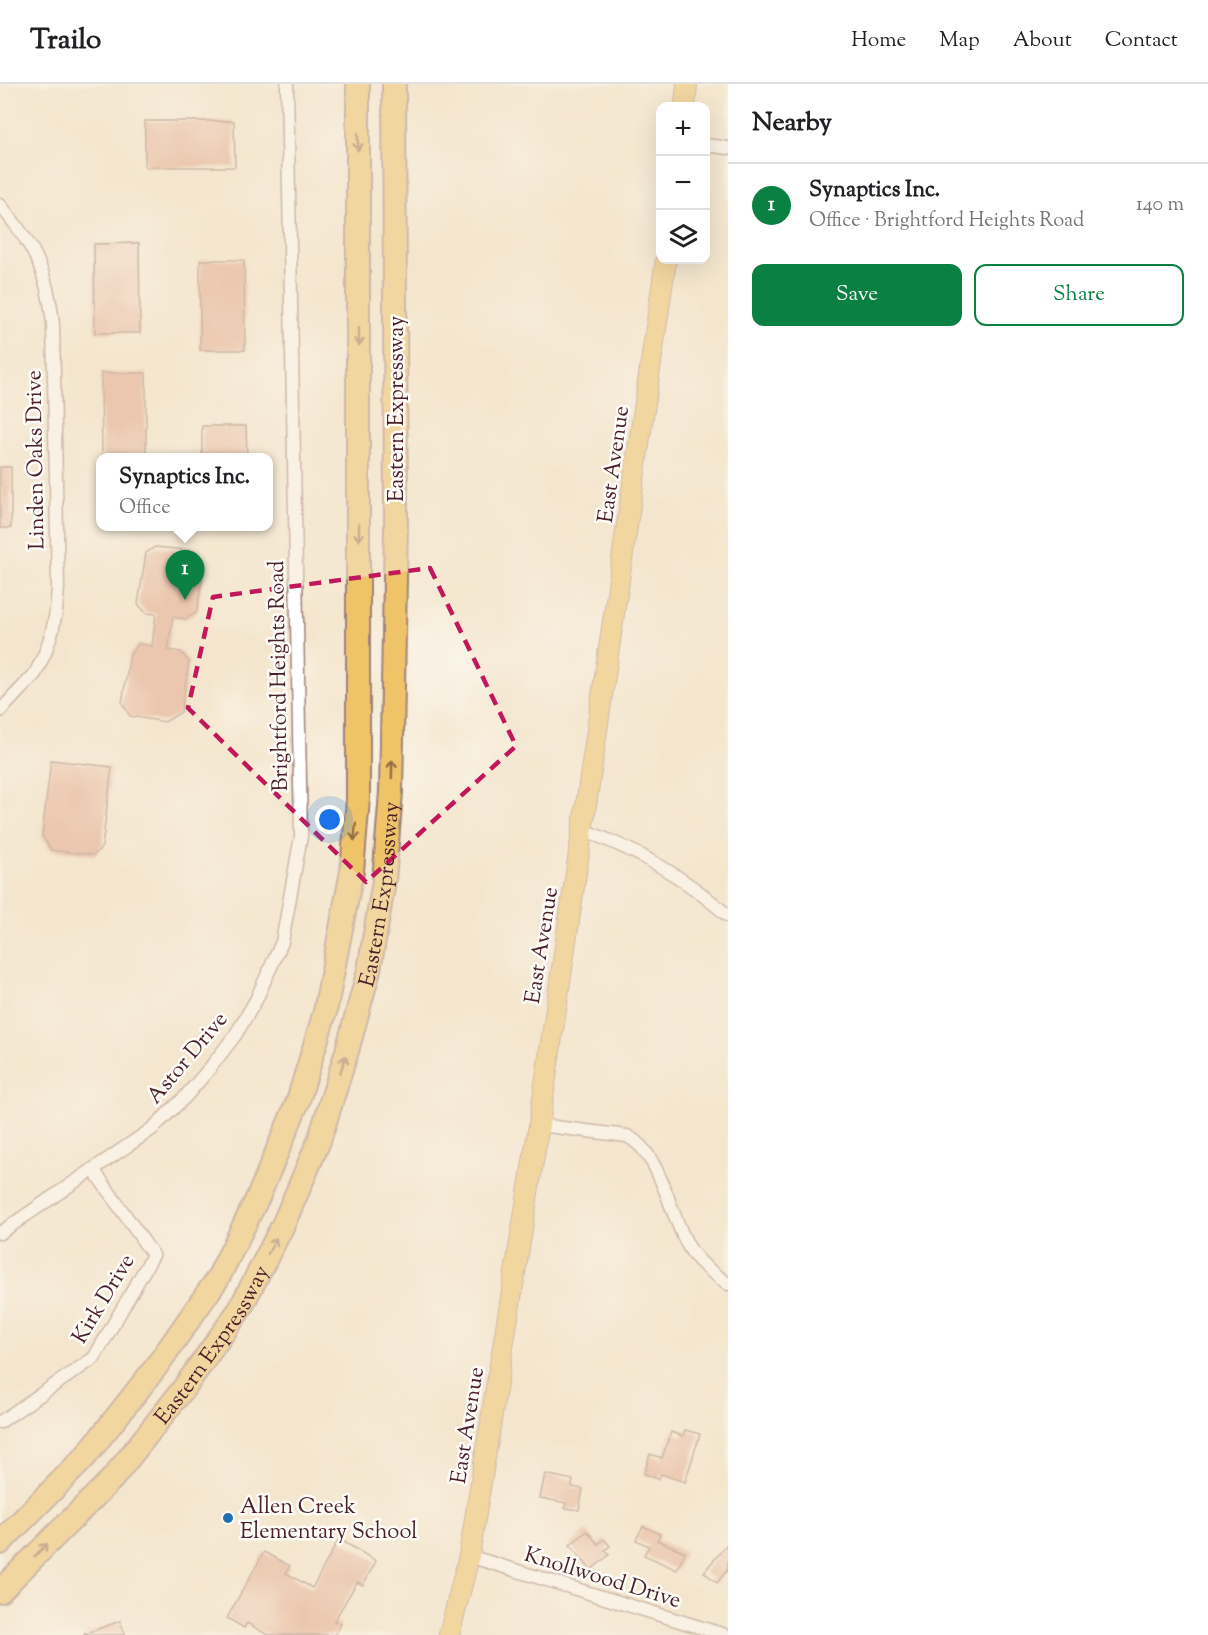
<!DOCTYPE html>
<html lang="en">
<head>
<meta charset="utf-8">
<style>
	body { margin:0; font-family:"Sorts Mill Goudy",serif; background:#f2f2f2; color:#202124 }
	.controls { position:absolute; right:18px; top:18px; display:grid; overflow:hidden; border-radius:12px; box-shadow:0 6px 24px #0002 }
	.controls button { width:54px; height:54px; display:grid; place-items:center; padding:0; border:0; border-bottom:2px solid #e0e0e0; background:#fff; color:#202124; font:30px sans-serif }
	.you { position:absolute; left:330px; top:736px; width:21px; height:21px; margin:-15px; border:4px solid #fff; border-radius:50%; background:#1a73e8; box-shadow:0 0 0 9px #1a73e833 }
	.badge { display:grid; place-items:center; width:39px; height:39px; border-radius:50%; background:#0b8043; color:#fff; font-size:20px; font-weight:700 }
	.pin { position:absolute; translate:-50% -50px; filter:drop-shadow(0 2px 3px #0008) }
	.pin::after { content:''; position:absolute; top:32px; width:21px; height:18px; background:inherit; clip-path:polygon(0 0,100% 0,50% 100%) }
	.popup { position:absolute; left:96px; top:369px; width:177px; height:78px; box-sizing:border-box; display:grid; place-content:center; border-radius:12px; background:#fff; filter:drop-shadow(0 2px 4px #0005); font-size:20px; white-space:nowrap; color:#757577 }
	.popup b { font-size:22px; color:#202124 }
	.popup::after { content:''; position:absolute; left:50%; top:100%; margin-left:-12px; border:12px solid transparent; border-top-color:#fff }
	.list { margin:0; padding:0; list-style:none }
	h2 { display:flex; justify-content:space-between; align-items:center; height:78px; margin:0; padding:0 24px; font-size:26px }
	h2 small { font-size:20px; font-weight:400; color:#757577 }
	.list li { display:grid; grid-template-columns:39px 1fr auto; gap:18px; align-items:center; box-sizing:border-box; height:84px; padding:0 24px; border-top:2px solid #e0e0e0 }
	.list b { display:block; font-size:22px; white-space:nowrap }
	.list p { margin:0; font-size:20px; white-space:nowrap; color:#757577 }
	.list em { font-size:20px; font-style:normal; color:#757577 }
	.actions { display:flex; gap:12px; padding:18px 24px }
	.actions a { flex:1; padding:14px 0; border:2px solid #0b8043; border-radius:12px; text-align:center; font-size:21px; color:#0b8043 }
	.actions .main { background:#0b8043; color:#fff }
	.icon { flex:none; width:33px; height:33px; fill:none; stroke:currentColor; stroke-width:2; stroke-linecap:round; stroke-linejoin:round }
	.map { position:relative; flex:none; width:728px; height:1551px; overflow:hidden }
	header { display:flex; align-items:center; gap:36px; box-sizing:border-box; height:84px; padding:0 30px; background:#fff; border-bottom:2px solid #e0e0e0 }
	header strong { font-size:28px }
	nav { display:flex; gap:33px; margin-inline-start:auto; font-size:21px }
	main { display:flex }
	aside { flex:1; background:#fff }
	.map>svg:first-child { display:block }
	.building { fill:#e1a289 }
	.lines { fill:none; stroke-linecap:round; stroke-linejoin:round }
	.minor-casing { stroke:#9f827c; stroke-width:15 }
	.primary-casing { stroke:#9f827c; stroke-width:22 }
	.motorway-casing { stroke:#9f827c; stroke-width:26 }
	.minor { stroke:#fff; stroke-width:12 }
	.primary { stroke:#efc469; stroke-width:20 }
	.motorway { stroke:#efc469; stroke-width:22 }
	.oneway { stroke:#946947 }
	.marked { fill:none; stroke:#c2185b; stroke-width:4.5; stroke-dasharray:12 8; stroke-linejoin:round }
	.poi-dot { fill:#1f6fb2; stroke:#fdfcf7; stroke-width:2 }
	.labels { text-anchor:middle; stroke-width:5; stroke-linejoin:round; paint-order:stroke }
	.street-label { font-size:22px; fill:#4a1f2b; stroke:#fdfcf7 }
	.poi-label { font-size:22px; fill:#4a1f2b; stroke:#fdfcf7; text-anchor:start }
</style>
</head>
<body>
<header>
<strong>Trailo</strong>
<nav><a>Home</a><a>Map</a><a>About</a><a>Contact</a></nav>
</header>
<main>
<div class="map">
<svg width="728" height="1551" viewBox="0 0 728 1551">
	<rect width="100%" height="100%" fill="#fdfcf7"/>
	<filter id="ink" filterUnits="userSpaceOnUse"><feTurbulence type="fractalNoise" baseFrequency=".0167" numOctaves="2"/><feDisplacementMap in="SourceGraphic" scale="12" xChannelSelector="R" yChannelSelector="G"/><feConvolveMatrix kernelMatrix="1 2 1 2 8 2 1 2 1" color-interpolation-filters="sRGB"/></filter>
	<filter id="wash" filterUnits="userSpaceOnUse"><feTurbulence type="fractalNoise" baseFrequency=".008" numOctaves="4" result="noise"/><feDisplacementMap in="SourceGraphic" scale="24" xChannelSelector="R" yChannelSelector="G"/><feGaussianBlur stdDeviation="1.35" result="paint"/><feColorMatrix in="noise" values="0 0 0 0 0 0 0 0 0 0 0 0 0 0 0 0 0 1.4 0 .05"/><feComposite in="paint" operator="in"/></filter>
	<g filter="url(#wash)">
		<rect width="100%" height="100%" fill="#f4e6ce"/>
		<g id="blocks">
			<g class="building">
				<path d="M145,37H234L235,83H145Z"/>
				<path d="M139,159L140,249H95L94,160Z"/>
				<path d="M200,176H244L245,266H200Z"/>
				<path d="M101,289H146V374H102Z"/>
				<path d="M202,342H246L247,374H202Z"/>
				<rect x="0" y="383" width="11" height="61"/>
				<path d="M155,463L196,467L205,477L197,528L186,535L173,533L168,566L181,568L189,578L181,628L165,638L130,632L122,619L130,570L139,560L152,562L156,530L146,529L138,520L146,469Z"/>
				<path d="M51,676L112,683L102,763L94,771L51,766L42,752Z"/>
				<path d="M685,1346L700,1350L685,1398L661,1390L659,1395L644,1390L650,1370L662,1374L671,1348L683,1352Z"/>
				<path d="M545,1390L573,1396L572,1403L583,1405L579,1426L565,1424L566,1419L540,1414Z"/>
				<path d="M643,1442L660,1450L657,1456L685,1468L677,1486L644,1471L649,1462L636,1456Z"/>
				<path d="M587,1447L598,1460L604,1455L610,1462L605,1466L609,1471L591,1486L570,1461Z"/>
				<path d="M339,1455L376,1477L363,1501L357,1498L334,1537L341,1540L335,1551H268L247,1539L244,1544L227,1534L264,1468L290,1482L286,1489L312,1504Z"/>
				<path d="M728,1459V1485L717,1499L704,1488Z"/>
				<path d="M120,1537L125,1551H84V1550Z"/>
			</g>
		</g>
	</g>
	<g filter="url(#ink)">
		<use href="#blocks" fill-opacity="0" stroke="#9f827c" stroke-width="1.5"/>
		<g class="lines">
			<g class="minor-casing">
				<g id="minor">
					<path d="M706,61L728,64"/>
					<path d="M0,121C33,160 48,188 53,240L58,504L56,528L52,548L45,569L35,590L0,627"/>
					<path d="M582,746C636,765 686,794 728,832"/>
					<path d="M539,1041L627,1052C661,1068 670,1134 690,1165C699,1180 714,1189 728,1200"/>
					<path d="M0,1149L152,1045L185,1013L210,984L236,950L256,916L282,858L301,752L287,0"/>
					<path d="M0,1338L94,1274L153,1171L93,1085"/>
					<path d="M469,1472L725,1551"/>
				</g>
			</g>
			<g class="primary-casing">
				<g id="primary">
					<path d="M685,22L687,0"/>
					<path d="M449,1551L469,1472L539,1041L666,176"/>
				</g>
			</g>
			<g class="motorway-casing">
				<g id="motorway">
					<path d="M0,1459L85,1373L156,1283L218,1194L259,1111L298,1017L325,928L352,787L358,715V0"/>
					<path id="s1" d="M0,1507L113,1394L184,1304L240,1225L283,1141L319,1057L347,967L369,886L384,797L391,708L396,442L394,0"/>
				</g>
			</g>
			<use href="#minor" class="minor"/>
			<use href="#primary" class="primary"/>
			<use href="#motorway" class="motorway"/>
		</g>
		<defs><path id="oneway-shaft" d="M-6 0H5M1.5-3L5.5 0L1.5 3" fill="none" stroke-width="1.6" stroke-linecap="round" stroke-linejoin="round" transform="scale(1.5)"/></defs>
		<g class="oneway">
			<use href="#oneway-shaft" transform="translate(358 58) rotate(90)"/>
			<use href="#oneway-shaft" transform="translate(359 253) rotate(90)"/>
			<use href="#oneway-shaft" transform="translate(359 448) rotate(90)"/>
			<use href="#oneway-shaft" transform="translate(392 685) rotate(-89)"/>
			<use href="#oneway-shaft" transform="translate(355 748) rotate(95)"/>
			<use href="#oneway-shaft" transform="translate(343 980) rotate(-72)"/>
			<use href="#oneway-shaft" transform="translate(272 1162) rotate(-62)"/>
			<use href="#oneway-shaft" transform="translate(41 1466) rotate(-45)"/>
		</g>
	</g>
	<path d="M0 0H728V1551H0ZM430,484L516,662L366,798L188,624L213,513Z" fill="#f4e6ce" fill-opacity=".55" fill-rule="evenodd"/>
	<path class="marked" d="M430,484L516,662L366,798L188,624L213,513Z"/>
	<circle class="poi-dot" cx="228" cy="1434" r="6"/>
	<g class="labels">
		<g class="street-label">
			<text transform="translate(395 325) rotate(-90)" y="8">Eastern Expressway</text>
			<text transform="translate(34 376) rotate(-91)" y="8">Linden Oaks Drive</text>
			<text transform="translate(612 380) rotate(-82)" y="8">East Avenue</text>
			<text transform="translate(277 592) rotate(-91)" y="8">Brightford Heights Road</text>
			<text dy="8" stroke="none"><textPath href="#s1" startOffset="812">Eastern Expressway</textPath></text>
			<text transform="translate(540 861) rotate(-81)" y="8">East Avenue</text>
			<text transform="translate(186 973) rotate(-50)" y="8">Astor Drive</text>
			<text transform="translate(102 1214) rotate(-59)" y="8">Kirk Drive</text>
			<text dy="8" stroke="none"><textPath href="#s1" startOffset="326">Eastern Expressway</textPath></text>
			<text transform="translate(466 1341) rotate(-81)" y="8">East Avenue</text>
			<text transform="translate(603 1492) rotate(17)" y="8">Knollwood Drive</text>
		</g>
		<g class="poi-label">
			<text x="240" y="1429">Allen Creek<tspan x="240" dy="25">Elementary School</tspan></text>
		</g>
	</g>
</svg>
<div class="controls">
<button>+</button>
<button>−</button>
<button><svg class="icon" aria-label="layers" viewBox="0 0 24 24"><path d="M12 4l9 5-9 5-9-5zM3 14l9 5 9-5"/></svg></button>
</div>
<div class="you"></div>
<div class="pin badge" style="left:185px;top:516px">1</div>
<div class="popup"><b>Synaptics Inc.</b>Office</div>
</div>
<aside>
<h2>Nearby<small></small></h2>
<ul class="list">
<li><span class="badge">1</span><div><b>Synaptics Inc.</b><p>Office · Brightford Heights Road</p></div><em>140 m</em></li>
</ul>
<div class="actions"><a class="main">Save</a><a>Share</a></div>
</aside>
</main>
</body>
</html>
